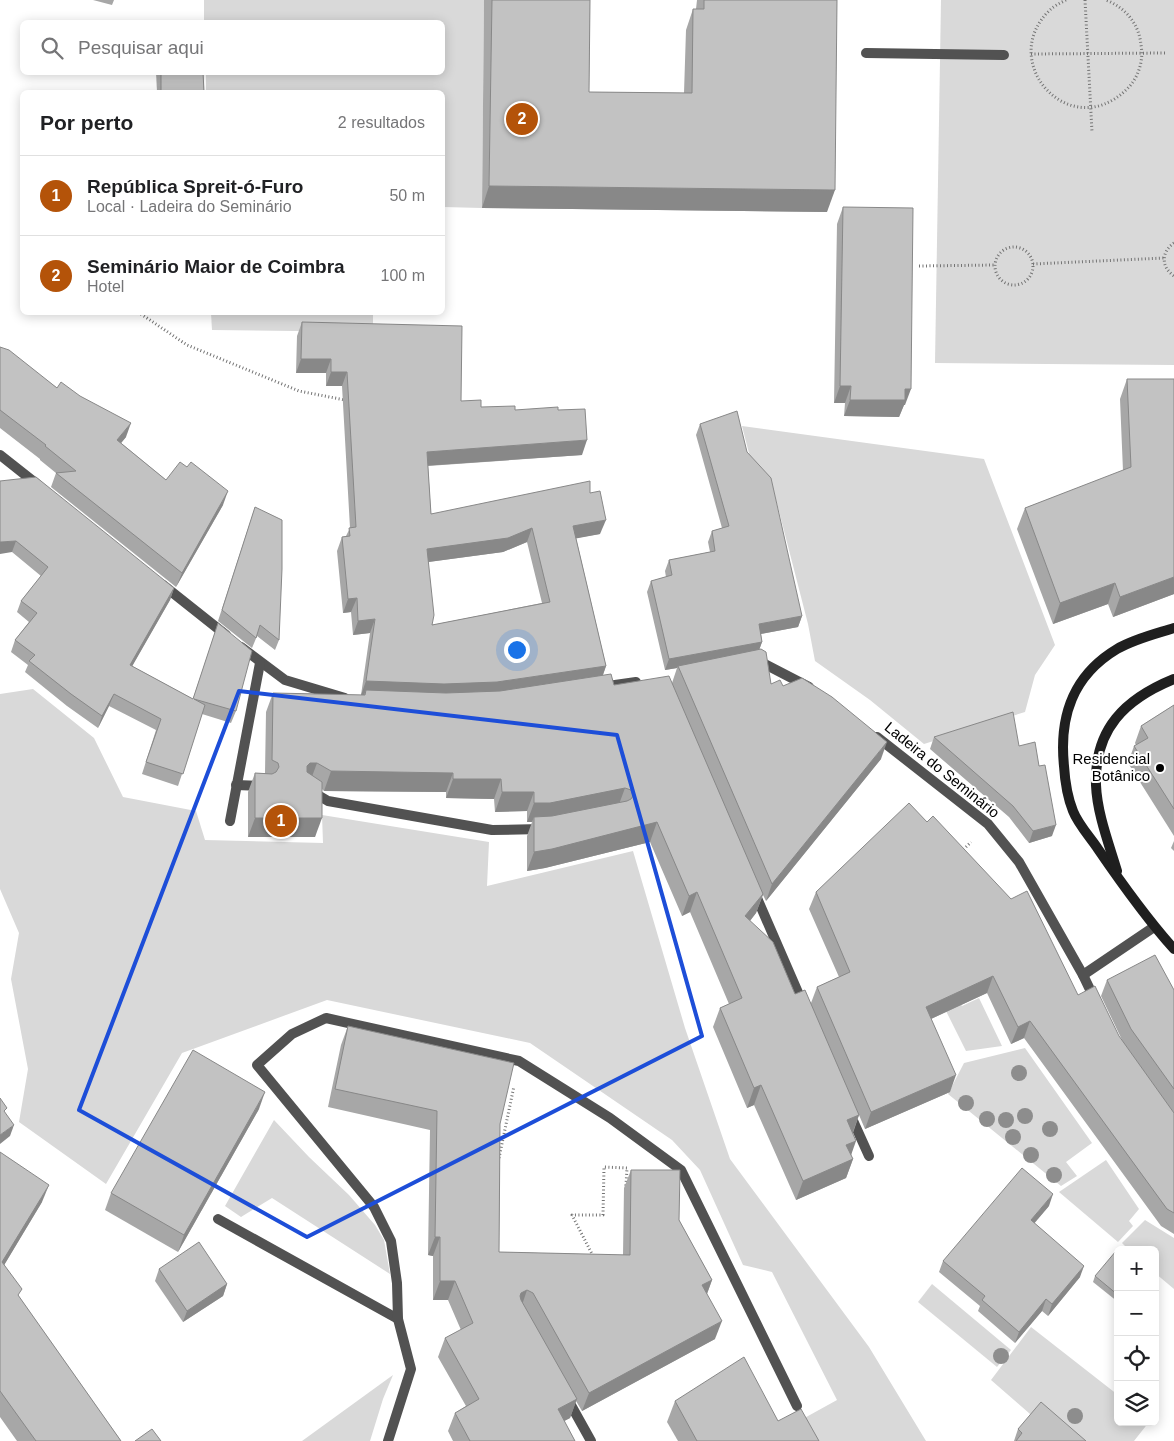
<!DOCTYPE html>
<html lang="pt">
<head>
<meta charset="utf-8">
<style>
	body { margin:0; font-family:Helvetica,sans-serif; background:#f6f6f6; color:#202124 }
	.controls { position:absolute; right:15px; bottom:15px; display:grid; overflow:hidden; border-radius:8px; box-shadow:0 2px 12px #0003 }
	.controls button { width:45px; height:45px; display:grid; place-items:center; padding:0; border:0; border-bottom:1px solid #e0e0e0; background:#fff; color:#202124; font:25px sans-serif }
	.you { position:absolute; left:516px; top:649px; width:18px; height:18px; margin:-12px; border:4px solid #fff; border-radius:50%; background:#1a73e8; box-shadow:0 0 0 8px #1a73e833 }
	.badge { display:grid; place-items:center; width:32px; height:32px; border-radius:50%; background:#b45309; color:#fff; font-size:16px; font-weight:700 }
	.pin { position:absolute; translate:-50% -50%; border:2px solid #fff; box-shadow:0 1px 5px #0006 }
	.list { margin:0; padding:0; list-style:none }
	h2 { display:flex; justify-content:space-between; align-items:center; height:65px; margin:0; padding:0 20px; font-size:21px }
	h2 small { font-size:16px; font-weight:400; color:#757577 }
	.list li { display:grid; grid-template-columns:32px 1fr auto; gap:15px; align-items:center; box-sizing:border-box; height:80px; padding:0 20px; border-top:1px solid #e0e0e0 }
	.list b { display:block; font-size:19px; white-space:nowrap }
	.list p { margin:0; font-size:16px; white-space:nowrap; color:#757577 }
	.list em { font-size:16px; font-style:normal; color:#757577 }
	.icon { flex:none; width:28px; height:28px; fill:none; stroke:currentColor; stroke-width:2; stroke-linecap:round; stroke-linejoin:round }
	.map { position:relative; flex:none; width:1174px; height:1441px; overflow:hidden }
	.search { position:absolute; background:#fff; box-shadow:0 2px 12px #0003; left:20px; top:20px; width:425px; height:55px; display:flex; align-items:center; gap:12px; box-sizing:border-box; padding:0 18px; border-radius:8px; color:#757577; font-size:19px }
	.panel { position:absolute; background:#fff; box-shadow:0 2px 12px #0003; left:20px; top:90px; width:425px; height:225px; border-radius:8px }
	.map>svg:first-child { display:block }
	.green { fill:#d9d9d9 }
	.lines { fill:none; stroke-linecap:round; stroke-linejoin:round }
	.path { stroke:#747474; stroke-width:3; stroke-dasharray:1 2.5; stroke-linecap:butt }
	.service { stroke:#525252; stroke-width:10 }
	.minor { stroke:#525252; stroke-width:10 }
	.secondary { stroke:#1f1f1f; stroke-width:10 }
	.tree { fill:#8d8d8d }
	.wall { fill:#a7a7a7; fill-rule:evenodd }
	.shaded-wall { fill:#888 }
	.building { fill:#c2c2c2; stroke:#888; fill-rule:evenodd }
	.marked { fill:none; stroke:#1d4ed8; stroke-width:4; stroke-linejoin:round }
	.poi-dot { fill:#000; stroke:#fff; stroke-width:2 }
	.labels { text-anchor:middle; stroke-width:4; stroke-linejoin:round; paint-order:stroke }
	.poi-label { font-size:15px; fill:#000; stroke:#fff; text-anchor:end }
	.street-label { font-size:15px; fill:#000; stroke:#fff }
</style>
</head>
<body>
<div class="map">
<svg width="1174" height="1441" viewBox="0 0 1174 1441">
	<rect width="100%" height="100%" fill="#fff"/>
	<g class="green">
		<path d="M204,0H484L482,208L443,207L442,92H206V73L442,72V22H204Z"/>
		<path d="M941,0H1174V365L935,363Z"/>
		<path d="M211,313H373V332L212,330Z"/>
		<path d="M742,426L984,459L1055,645L1035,675L1025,712L924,744L870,700L815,661L808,624L772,484L752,465Z"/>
		<path d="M33,689L94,738L123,797L196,811L205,840L323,843L322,815L489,842L487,886L633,851L685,1028L730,1159L869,1347L926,1441H809L799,1421L837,1400L772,1272L743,1265L700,1170L672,1140L530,1043L327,1000L182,1053L106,1184L19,1122L28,1069L11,979L19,933L0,889V694Z"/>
		<path d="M924,967L953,986L962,1006L979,998L1002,1046L966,1051Z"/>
		<path d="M1025,1048L1092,1143L1066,1162L1077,1176L1061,1186L948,1094L964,1063Z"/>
		<path d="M274,1120L309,1157L349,1195L375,1225L384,1240L390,1274L272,1198L241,1217L225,1206Z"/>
		<path d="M1106,1160L1139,1209L1129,1221L1133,1226L1118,1242L1059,1192Z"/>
		<path d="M1145,1220L1174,1238V1289L1155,1273V1250H1129L1122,1243Z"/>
		<path d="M932,1284L1011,1350L997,1367L918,1302Z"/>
		<path d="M1031,1327L1118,1395V1422H1149L1134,1441H1061L991,1380Z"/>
		<path d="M393,1375L383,1399L370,1441H302Z"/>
	</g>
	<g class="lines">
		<g class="path">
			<path d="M1066,0C1060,3 1054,6 1050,10C996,61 1069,144 1126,90C1138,79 1144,61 1141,45C1139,24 1126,8 1106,0"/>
			<path d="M1085,0L1092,132"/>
			<path d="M1031,54L1165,53"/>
			<path d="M1174,243C1161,252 1161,267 1174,276"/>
			<circle cx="1014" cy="266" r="19"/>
			<path d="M1033,264L1164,258"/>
			<path d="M919,266L995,265"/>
			<path d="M138,312L187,345L299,391L345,400"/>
			<path d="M961,852L971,842"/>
			<path d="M499,1158L514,1086"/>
			<path d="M593,1256L572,1215H603L604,1167L627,1168L626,1185H628"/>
		</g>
		<g class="service">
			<path d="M866,53L1004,55"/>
			<path d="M236,785L263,786"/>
			<path d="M311,791L328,801L492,830L541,829"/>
			<path d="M218,1219L398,1319"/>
			<path d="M567,1398L591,1441"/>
			<path d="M388,1441L411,1369L398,1319L397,1283L391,1241L374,1207L257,1065L292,1034L326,1018L519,1061L610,1118L681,1170L797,1406"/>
		</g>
		<g class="minor">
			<path d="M0,455L38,485"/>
			<path d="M163,585L226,635"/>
			<path d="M241,647L285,680L345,698"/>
			<path d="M755,659L809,687"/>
			<path d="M601,687L636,682"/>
			<path d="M877,737L988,824L1019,862L1083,975L1095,1000"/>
			<path d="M230,821L260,663"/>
			<path d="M754,891L803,1004"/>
			<path d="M1083,975L1154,927"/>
			<path d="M850,1114L869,1156"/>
		</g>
		<g class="secondary">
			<path d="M1174,628C1155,634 1134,639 1117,649C1072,676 1059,717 1064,766C1065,782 1067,796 1073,811C1078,824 1090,837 1098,849C1122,884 1146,918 1174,949"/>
			<path d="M1117,871C1109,844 1097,813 1096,785C1094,729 1125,699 1174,679"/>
		</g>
	</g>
	<g class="tree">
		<circle cx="1019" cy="1073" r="8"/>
		<circle cx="966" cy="1103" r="8"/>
		<circle cx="1025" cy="1116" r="8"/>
		<circle cx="987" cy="1119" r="8"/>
		<circle cx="1006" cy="1120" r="8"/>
		<circle cx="1050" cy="1129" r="8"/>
		<circle cx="1013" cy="1137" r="8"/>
		<circle cx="1031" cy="1155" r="8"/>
		<circle cx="1054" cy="1175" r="8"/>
		<circle cx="1001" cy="1356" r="8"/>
		<circle cx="1075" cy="1416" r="8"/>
	</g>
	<g class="wall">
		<path d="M93,0H114L112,5Z"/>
		<path d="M484,0H590L589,92L684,93L686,30L693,9H696L697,0H837L827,212L482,208Z"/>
		<path d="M156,72H203L204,92H157Z"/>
		<path d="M843,207L905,405H904L899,417L844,416L845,403H834L837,224Z"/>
		<path d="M302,322L461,401L481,407L515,410H558L582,455L428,466L431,514L590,493L600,534L576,538L606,666L603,675L614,685L672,683L677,668L665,670L647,592L651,581L666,577L665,571L669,560L710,552L708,542L712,531L722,528L696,435L700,424L747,452L802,616L798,627L761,634L762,642L759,650L771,684L783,686L881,759L766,901L763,895L756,913L750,921L795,994L811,1003L817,987L839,977L809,909L816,892L1078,995L1119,1036L1122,1040L1101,996L1107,980L1174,990V1234L1161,1226L1024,1038L1011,1044L987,993L931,1019L950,1092L865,1129L859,1115L853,1133L851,1156L853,1159L846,1178L796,1200L754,1105L747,1108L713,1027L720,1008L729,1004L690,912L682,916L650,842L545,868L527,871V836L532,822H527V811L495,812L494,799L446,798V792L324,791L322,789L315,837H248V792L255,773H265L266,712L273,693L361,695L370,633L353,635L351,612L343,613L337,551L342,537L346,536L350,528L342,386H326V373H296L297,336ZM527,542L542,603L432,625L428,562L503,552Z"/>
		<path d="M0,347L126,437L121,443L166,480L223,505L176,587L51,487L56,473L40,460V459L0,428Z"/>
		<path d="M1127,379H1174V594L1113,617L1108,604L1053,624L1017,529L1025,508L1123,471L1120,399Z"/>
		<path d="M0,481L174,588L170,600L132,666L193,699L218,623L236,711L231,723L202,714L178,786L142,774L156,730L109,706L98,728L67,706L25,672L28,665L11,652L15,640L29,622L17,612L21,601L41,576L12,552Z"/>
		<path d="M255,507L279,640L275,650L257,636L252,648L218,621Z"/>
		<path d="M1174,705V836L1128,763L1134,746L1136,745L1135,743L1141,726Z"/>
		<path d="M934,737L1019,746L1039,766L1052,836L1029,843L1009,817L930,749Z"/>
		<path d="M1174,841V851L1171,848Z"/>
		<path d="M348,1026L500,1124L499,1252L623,1255L624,1188L631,1170L679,1220L712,1280L707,1294L715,1339L582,1411L576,1401L570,1418L564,1421L575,1441H453L448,1431L455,1413L466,1406L438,1357L445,1338L461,1330L448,1300H433V1256L428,1255L430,1130L328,1107L341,1045Z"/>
		<path d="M259,1109L178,1252L105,1210L111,1193Z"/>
		<path d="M0,1152L42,1202L4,1265L19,1297L121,1441H17L0,1417Z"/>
		<path d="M1049,1206L1034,1223L1080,1277L1048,1316L1042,1311L1015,1343L978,1311L980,1306L939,1272L943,1261Z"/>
		<path d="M1118,1252V1302L1093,1282L1095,1276Z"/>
		<path d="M159,1269L227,1284L223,1296L183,1322L155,1281Z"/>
		<path d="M675,1401L778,1421L819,1441H678L667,1422Z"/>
		<path d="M1018,1429L1086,1441H1014Z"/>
	</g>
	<g class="shaded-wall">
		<path d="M489,186L835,190L827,212L482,208Z"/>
		<path d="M301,359H331L326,373H296Z"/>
		<path d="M331,372H347L342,386H326Z"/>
		<path d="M840,386H851L845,403H834Z"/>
		<path d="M905,389H911L905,405H904L899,417L844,416L850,400Z"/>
		<path d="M131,423L126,437L112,454L117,440Z"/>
		<path d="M587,440L582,455L422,466L427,452Z"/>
		<path d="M228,491L223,505L176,587L182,573Z"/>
		<path d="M606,520L600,534L568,540L573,526Z"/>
		<path d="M532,528L527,542L503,552L421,563L427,549Z"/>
		<path d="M16,541L12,552L0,554V542Z"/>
		<path d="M1174,577V594L1113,617L1120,597Z"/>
		<path d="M1115,583L1108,604L1053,624L1060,603Z"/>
		<path d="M174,588L170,600L126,677L130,665Z"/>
		<path d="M357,598L351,612L343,613L348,599Z"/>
		<path d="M802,616L798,627L755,635L759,624Z"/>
		<path d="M375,619L370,633L353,635L358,621Z"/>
		<path d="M762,642L758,653L678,666L677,668L665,670L669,659Z"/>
		<path d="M606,666L601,680L492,696L366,690L364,695H361L366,681Z"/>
		<path d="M114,694L109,706L98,728L102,716Z"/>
		<path d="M887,742L881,759L766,901L772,884Z"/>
		<path d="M310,763H317L310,782H303L307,766Z"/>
		<path d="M331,771L453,773L446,792L324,791Z"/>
		<path d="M453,779H501L494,799L446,798Z"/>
		<path d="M625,788L618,807L534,822V817L532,822H527L534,803Z"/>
		<path d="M502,792H534L527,811L495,812Z"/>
		<path d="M255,818H322L315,837H248Z"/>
		<path d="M657,822L650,842L545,868L527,871L534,852Z"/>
		<path d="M1056,825L1052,836L1029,843L1033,831Z"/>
		<path d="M697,892L690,912L682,916L689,896Z"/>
		<path d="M763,894L756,913L738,936L745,916Z"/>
		<path d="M993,976L987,993L920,1024L926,1007Z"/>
		<path d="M1030,1021L1024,1038L1011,1044L1018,1027Z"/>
		<path d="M956,1075L950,1092L865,1129L871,1112Z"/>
		<path d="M761,1085L754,1105L747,1108L754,1088Z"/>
		<path d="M265,1092L259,1109L178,1252L184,1235Z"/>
		<path d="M859,1115L852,1134L847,1120Z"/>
		<path d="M14,1125L10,1136L0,1144V1135Z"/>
		<path d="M856,1141L849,1161L846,1145Z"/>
		<path d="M853,1159L846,1178L796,1200L803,1181Z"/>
		<path d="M49,1185L42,1202L0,1272L2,1262Z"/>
		<path d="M1053,1194L1049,1206L1027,1232L1031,1220Z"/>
		<path d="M435,1237H440L433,1256L428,1255Z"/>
		<path d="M1084,1266L1080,1277L1048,1316L1052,1304Z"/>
		<path d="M712,1280L705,1299L702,1285Z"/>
		<path d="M440,1281H455L448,1300H433Z"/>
		<path d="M227,1284L223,1296L183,1322L187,1311Z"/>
		<path d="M527,1290L521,1308L514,1311L521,1293Z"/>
		<path d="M1046,1299L1042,1311L1015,1343L1019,1332Z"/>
		<path d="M722,1321L715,1339L582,1411L589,1393Z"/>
		<path d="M577,1399L570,1418L551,1428L558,1409Z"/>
	</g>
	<g class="building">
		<path d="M492,0H590L589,92L692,93L693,9H704V0H837L835,190L489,186Z"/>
		<path d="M161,72H203L204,92H161Z"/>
		<path d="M843,207L913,208L911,389H905V400H850L851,386H840Z"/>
		<path d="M302,322L462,326L461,401L481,400V407L515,406V410L558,407V410L585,409L587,440L427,452L431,514L590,481V493L600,491L606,520L573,526L606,666L497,682L444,684L366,681L375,619L358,621L357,598L348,599L342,537L350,536L349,528L356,527L347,372H331V359H301ZM532,528L550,602L432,625L434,615L427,549L508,538Z"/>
		<path d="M0,347L9,350L57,388L61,382L80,396L131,423L117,440L166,480L180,462L187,467L191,462L228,491L182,573L56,473L76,471L45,446L46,445L0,410Z"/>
		<path d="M1127,379H1174V577L1120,597L1115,583L1060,603L1025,508L1131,467Z"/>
		<path d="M737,411L747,452L771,478L802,616L759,624L762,642L669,659L651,581L672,575L669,560L715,551L712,531L729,526L700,424Z"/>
		<path d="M36,477L174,588L130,665L193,699L218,623L252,651L236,711L194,699L205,705L183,774L146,762L161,719L114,694L102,716L71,694L29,661L35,655L15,640L37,613L21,601L48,567L16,541L0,542V481Z"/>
		<path d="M255,507L282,520V569L279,640L260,625L256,638L222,610Z"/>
		<path d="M761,649L766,652L771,684L780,680L783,686L802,678L832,697L887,742L772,884L678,666Z"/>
		<path d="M611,674L614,685L669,676L763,894L745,916L773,942L795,994L805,990L859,1115L847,1120L856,1141L846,1145L853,1159L803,1181L761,1085L754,1088L720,1008L742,998L697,892L689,896L657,822L552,849L534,852V817L552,816L627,801L631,799L633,796L631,790L625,788L550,803H534V792H502L501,779H453V773L331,771L317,763H310L307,766V772L322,782V818H255V773L272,774L276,772L279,767L278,763L272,760L273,693L365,695L366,690L446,693L500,691Z"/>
		<path d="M1174,705V809L1134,746L1148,738L1141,726Z"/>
		<path d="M1013,712L1019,746L1035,742L1039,766L1045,765L1056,825L1033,831L1013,806L934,737Z"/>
		<path d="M909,803L927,822L933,816L1011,899L1027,891L1078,995L1095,986L1119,1036L1174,1113V1213L1167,1209L1030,1021L1018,1027L993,976L926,1007L956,1075L871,1112L817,987L850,972L816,892Z"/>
		<path d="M1155,955L1174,990V1089L1131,1029L1107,980Z"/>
		<path d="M348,1026L514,1063L500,1124L499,1252L630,1255L631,1170H680L679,1220L712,1280L702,1285L722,1321L589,1393L533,1293L527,1290L521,1293L520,1296L521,1300L577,1399L558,1409L575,1441H470L455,1413L479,1399L445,1338L473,1323L455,1281H440V1237H435L437,1111L335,1089Z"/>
		<path d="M193,1050L265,1092L184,1235L111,1193Z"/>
		<path d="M0,1098L7,1108L4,1111L14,1125L0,1135Z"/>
		<path d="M0,1152L49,1185L2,1262L22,1289L18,1295L121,1441H36L0,1391Z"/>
		<path d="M1022,1168L1053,1194L1031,1220L1084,1266L1052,1304L1046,1299L1019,1332L982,1300L985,1296L943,1261Z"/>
		<path d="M199,1242L227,1284L187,1311L159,1269Z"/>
		<path d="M1116,1251L1118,1252V1295L1095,1276Z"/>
		<path d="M744,1357L778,1421L801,1409L819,1441H697L675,1401Z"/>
		<path d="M1041,1402L1086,1441H1016L1022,1433L1018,1429Z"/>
		<path d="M152,1429L161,1441H135Z"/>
	</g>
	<path class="marked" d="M239,691L617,735L702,1036L307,1237L79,1110Z"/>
	<circle class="poi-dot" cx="1160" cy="768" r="5"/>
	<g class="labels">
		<g class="poi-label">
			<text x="1150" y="764">Residencial<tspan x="1150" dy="17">Botânico</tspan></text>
		</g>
		<g class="street-label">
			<text transform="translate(942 770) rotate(39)" y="5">Ladeira do Seminário</text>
		</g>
	</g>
</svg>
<div class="controls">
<button>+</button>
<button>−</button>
<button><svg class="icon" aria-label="locate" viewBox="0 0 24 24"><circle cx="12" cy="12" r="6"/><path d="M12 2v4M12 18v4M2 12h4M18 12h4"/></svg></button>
<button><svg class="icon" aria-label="layers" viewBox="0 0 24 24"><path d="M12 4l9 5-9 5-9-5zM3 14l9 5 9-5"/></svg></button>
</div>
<div class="you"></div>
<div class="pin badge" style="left:281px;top:821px">1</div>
<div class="pin badge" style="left:522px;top:119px">2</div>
<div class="search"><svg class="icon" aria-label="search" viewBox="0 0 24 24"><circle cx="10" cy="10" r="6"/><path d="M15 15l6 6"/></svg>Pesquisar aqui</div>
<section class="panel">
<h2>Por perto<small>2 resultados</small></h2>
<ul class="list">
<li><span class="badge">1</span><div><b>República Spreit-ó-Furo</b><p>Local · Ladeira do Seminário</p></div><em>50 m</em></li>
<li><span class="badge">2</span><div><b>Seminário Maior de Coimbra</b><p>Hotel</p></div><em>100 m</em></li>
</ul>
</section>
</div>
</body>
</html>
